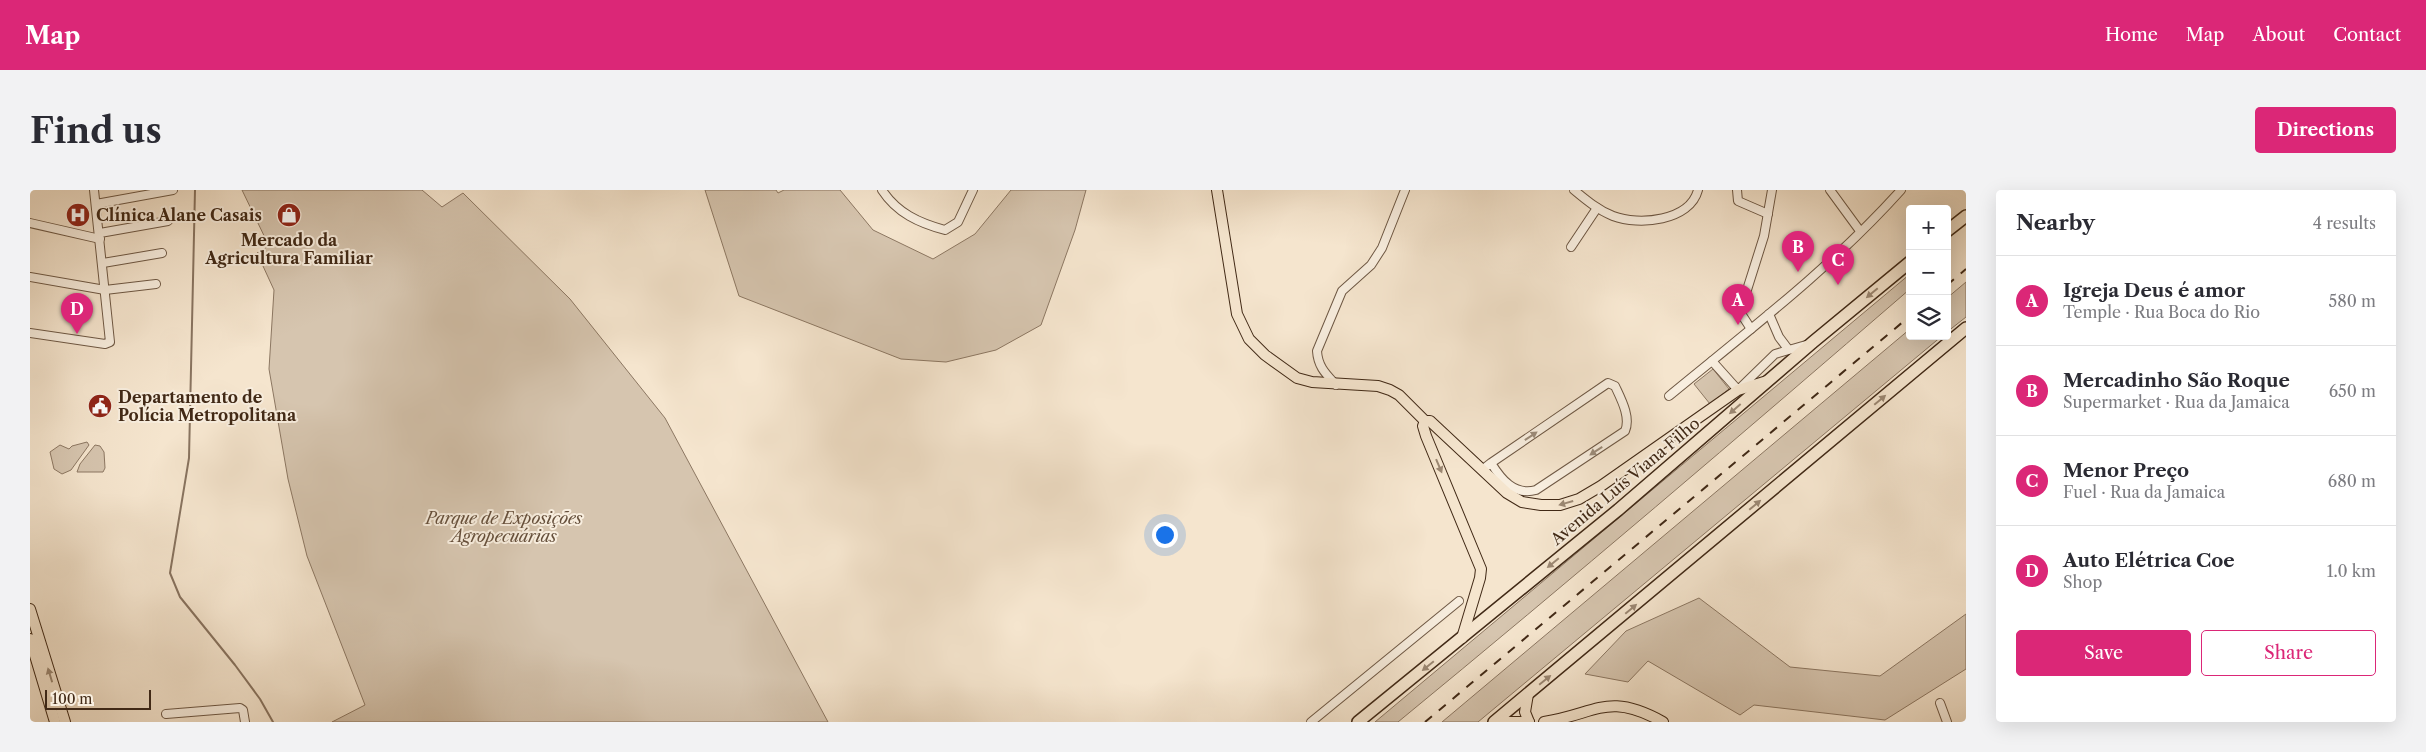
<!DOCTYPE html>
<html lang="en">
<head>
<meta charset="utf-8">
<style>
	body { margin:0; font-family:"Libre Caslon Text",serif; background:#f2f2f3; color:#2b2b33 }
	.controls { position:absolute; right:15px; top:15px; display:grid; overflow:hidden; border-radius:5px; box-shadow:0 5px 20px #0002 }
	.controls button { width:45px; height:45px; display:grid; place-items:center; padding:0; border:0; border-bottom:1px solid #e1e1e2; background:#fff; color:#2b2b33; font:25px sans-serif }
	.scale { position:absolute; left:15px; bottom:12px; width:106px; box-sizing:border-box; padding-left:5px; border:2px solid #412916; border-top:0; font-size:14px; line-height:18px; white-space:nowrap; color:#412916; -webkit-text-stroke:4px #f8eedf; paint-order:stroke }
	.you { position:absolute; left:1134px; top:344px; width:18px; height:18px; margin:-12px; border:4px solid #fff; border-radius:50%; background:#1a73e8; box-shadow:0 0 0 8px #1a73e833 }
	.badge { display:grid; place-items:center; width:32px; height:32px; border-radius:50%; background:#db2777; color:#fff; font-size:16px; font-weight:700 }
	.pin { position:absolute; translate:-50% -41px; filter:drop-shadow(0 1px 2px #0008) }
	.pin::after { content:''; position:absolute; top:26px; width:18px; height:15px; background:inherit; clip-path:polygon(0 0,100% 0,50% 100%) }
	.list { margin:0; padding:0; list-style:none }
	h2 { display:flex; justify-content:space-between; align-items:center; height:65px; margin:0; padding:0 20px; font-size:21px }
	h2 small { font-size:16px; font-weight:400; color:#7c7c81 }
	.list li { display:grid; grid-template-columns:32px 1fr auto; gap:15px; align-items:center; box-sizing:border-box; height:90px; padding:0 20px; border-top:1px solid #e1e1e2 }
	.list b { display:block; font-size:19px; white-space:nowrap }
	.list p { margin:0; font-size:16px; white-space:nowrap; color:#7c7c81 }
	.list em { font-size:16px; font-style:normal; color:#7c7c81 }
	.actions { display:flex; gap:10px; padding:15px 20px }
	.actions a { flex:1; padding:11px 0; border:1px solid #db2777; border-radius:5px; text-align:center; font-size:18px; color:#db2777 }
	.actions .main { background:#db2777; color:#fff }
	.icon { flex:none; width:28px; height:28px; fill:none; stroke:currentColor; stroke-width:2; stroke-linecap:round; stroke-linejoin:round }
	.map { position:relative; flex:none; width:1936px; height:532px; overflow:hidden; border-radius:5px }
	header { display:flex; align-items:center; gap:30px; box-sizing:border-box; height:70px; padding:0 25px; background:#db2777; color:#fff }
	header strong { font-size:24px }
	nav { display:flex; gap:28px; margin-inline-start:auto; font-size:18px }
	.intro { display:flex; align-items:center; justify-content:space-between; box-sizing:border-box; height:120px; padding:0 30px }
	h1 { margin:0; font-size:35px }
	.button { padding:12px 22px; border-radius:5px; background:#db2777; color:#fff; font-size:18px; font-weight:700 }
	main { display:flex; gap:30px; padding:0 30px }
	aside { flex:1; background:#fff; border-radius:5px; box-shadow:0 5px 20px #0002 }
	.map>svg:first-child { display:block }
	.green { fill:#d6c5af; stroke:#8c7762 }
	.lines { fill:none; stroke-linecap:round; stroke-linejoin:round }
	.stream { stroke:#88735f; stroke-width:2 }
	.minor-casing { stroke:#6e5844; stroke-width:10 }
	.major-casing { stroke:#412916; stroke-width:12 }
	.highway-casing { stroke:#412916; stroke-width:14 }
	.minor { stroke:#f8eedf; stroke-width:8 }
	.major { stroke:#f5e5ce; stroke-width:10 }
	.highway { stroke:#f5e5ce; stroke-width:11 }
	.rail { stroke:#412916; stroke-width:2; stroke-dasharray:9 9; stroke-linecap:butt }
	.oneway { fill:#9b8772 }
	.oneway2 { fill:#9c8c7a }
	.labels { text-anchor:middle; stroke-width:4; stroke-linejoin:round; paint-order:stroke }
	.poi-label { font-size:16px; font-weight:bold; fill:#412916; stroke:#f8eedf; text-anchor:start }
	.street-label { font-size:16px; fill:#412916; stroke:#f8eedf }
	.park-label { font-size:16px; font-style:italic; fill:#66503c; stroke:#f8eedf }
</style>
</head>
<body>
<header>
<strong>Map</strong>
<nav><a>Home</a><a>Map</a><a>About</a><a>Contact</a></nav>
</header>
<div class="intro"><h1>Find us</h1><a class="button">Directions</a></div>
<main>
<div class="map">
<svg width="1936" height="532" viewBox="0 0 1936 532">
	<rect width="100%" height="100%" fill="#f5e5ce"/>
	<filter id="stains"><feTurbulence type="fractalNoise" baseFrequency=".004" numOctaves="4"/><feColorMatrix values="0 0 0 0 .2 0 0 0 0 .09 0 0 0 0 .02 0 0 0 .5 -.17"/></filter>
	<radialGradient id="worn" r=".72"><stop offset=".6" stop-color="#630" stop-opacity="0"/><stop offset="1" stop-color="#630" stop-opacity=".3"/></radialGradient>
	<g class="green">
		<path d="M212,0H392L412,17L433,3L540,109L635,228L798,532H302L335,515L277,366L258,289L239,179L244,100L227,63L239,56Z"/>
		<path d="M675,0H746L748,3L754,0H810L843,40L903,69L945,44L981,0H1056L1045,40L1011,135L966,160L916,172L871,169L709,106Z"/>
		<path d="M1880,84V99C1711,245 1541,390 1368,532H1345Z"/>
		<path d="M1936,92V127L1917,142V108Z"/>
		<path d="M1880,139V146H1912L1448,532H1412Z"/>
		<path d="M1683,179L1699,199L1680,214L1664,194Z"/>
		<path d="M57,252L59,255L41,280L32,284L24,279L20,262L30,255L39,259L42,256Z"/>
		<path d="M65,255L70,256L74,262L75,278L73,282H47L50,274Z"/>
		<path d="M1669,408L1760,477L1850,486L1936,424V479L1855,530L1724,515L1710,525L1618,471L1598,492L1555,484L1596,441Z"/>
	</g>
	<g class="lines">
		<path class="stream" d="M165,0L159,268L140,383L150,407L205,475L230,509L243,532"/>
		<g class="minor-casing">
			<g id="minor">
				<path d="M852,0C867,23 889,33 915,40L928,32L943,0"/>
				<path d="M1544,0C1556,10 1568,20 1583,26C1609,36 1660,31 1668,0"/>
				<path d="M1707,0L1708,11L1738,24"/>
				<path d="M1800,0L1830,41"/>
				<path d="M66,14L143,0"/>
				<path d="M0,33L70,49"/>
				<path d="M70,43L138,31"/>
				<path d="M1541,57L1567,18"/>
				<path d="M73,73L132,63"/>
				<path d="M0,87L75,100L126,94"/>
				<path d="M1739,124L1749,147L1758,159"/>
				<path d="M1721,139L1710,122L1734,46L1742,0"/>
				<path d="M0,143L75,154L80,152L64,0"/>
				<path d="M1682,171L1708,200L1745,164L1776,155"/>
				<path d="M1306,195C1296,184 1288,177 1287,161L1312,101L1341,75L1352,58L1375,0"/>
				<path d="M1639,206C1718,141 1802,77 1871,0"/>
				<path d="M1452,280L1461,273L1578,193L1585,196C1591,209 1601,227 1595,241L1506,300C1484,306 1471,289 1461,273"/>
				<path d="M1910,513L1917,532"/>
				<path d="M136,524L210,518L213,520L215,532"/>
				<path d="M1281,532L1429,411"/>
			</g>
		</g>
		<g class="major-casing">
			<g id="major">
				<path d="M1187,0L1207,124L1219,149L1235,165L1267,188L1282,192L1348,196L1360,200L1369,205L1395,231H1400L1477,303L1492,312L1511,315H1530L1549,309L1571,296L1708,200L1737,191"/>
				<path d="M1395,231L1393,236L1396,246L1451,379L1450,388L1432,448"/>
				<path d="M0,419L35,532"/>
				<path d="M0,449L25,532"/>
				<path d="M1498,504L1495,522L1499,532"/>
				<path d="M1473,532H1499"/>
				<path d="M1514,532C1567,524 1577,501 1633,532"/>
			</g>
		</g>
		<g class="highway-casing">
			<g id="highway">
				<path d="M1917,41L1936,26"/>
				<path d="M1328,532L1588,320L1783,152L1880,72"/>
				<path d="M1464,532L1936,138"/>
			</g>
		</g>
		<use href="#minor" class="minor"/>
		<use href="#major" class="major"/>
		<use href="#highway" class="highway"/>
		<g class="rail">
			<path d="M1917,95L1936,79"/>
			<path d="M1395,532L1880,126"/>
		</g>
	</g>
	<defs><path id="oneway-solid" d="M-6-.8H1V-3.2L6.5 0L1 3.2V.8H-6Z" transform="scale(1.25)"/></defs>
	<g class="oneway">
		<use href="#oneway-solid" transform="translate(1842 103) rotate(140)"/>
		<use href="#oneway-solid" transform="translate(1850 210) rotate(-40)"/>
		<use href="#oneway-solid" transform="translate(1705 219) rotate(139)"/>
		<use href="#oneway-solid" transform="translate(1409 276) rotate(67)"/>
		<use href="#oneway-solid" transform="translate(1536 313) rotate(164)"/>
		<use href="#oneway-solid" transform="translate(1725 315) rotate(-40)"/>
		<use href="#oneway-solid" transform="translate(1523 373) rotate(141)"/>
		<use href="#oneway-solid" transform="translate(1601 419) rotate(-40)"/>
		<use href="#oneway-solid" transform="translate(1398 476) rotate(141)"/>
		<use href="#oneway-solid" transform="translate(20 485) rotate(-107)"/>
		<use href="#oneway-solid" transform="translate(1515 490) rotate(-39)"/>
	</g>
	<g class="oneway2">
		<use href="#oneway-solid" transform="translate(1501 246) rotate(-34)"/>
		<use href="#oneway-solid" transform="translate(1566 261) rotate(147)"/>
	</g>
	<defs>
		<g id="hospital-disc" transform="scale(1.25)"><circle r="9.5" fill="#8f2418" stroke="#f8eedf"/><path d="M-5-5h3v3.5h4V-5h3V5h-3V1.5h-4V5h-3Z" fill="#fff"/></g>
		<g id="shop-disc" transform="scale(1.25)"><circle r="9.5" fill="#8f2418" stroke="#f8eedf"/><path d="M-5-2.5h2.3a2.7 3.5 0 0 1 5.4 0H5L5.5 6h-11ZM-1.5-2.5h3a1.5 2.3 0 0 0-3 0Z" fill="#fff"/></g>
		<g id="civic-disc" transform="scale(1.25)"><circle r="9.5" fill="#8f2418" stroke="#f8eedf"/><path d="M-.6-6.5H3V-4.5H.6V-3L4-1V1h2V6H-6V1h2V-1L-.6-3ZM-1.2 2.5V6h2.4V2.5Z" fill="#fff"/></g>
	</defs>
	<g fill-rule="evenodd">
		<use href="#hospital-disc" x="48" y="25"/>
		<use href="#shop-disc" x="259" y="25"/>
		<use href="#civic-disc" x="70" y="216"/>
	</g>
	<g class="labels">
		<g class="poi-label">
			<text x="66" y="31">Clínica Alane Casais</text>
			<text x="259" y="56" text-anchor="middle">Mercado da<tspan x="259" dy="18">Agricultura Familiar</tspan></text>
			<text x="88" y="213">Departamento de<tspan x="88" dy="18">Polícia Metropolitana</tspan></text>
		</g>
		<g class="street-label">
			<text transform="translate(1595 291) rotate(-40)" y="6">Avenida Luís Viana Filho</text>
		</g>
		<g class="park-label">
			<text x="474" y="334">Parque de Exposições<tspan x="474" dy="18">Agropecuárias</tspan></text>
		</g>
	</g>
	<rect width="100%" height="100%" filter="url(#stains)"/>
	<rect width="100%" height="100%" fill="url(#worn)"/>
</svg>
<div class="controls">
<button>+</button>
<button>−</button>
<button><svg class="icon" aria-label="layers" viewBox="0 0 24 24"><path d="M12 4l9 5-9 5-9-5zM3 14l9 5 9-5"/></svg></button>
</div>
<div class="scale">100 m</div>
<div class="you"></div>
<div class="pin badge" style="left:1708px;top:135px">A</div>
<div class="pin badge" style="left:1768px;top:82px">B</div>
<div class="pin badge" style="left:1808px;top:95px">C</div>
<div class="pin badge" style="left:47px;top:144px">D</div>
</div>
<aside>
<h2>Nearby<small>4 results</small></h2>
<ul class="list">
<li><span class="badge">A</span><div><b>Igreja Deus é amor</b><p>Temple · Rua Boca do Rio</p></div><em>580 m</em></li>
<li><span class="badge">B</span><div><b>Mercadinho São Roque</b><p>Supermarket · Rua da Jamaica</p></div><em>650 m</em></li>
<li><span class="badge">C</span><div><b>Menor Preço</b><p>Fuel · Rua da Jamaica</p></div><em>680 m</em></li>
<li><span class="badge">D</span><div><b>Auto Elétrica Coe</b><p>Shop</p></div><em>1.0 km</em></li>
</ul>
<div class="actions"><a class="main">Save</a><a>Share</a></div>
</aside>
</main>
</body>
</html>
